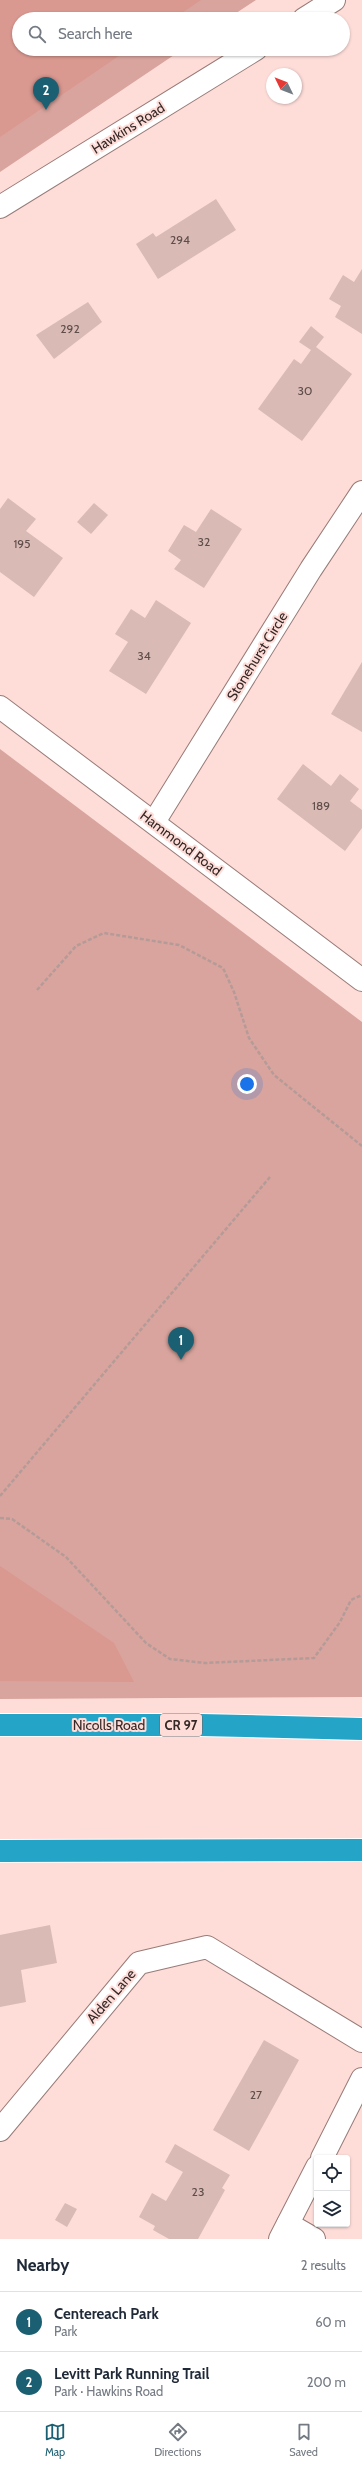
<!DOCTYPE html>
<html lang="en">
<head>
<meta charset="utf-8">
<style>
	body { margin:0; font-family:Cabin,sans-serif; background:#f2f2f3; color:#1f2937 }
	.controls { position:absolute; right:12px; bottom:12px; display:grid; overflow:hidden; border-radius:4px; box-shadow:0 1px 3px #0004 }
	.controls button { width:36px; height:36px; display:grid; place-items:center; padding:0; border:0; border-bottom:1px solid #e0e1e3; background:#fff; color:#1f2937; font:20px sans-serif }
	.compass { position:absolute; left:266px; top:68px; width:36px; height:36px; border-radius:50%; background:#fff; box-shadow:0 1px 3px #0004; rotate:313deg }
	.you { position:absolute; left:247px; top:1084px; width:14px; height:14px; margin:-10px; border:3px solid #fff; border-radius:50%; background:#1a73e8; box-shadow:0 0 0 6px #1a73e833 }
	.badge { display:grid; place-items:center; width:26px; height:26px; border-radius:50%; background:#1b5f72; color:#fff; font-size:13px; font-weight:700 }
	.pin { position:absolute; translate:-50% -33px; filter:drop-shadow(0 1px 2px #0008) }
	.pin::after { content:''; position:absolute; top:21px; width:14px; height:12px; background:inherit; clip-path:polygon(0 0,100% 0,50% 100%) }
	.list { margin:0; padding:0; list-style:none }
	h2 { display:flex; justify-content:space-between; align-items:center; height:52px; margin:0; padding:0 16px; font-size:17px }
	h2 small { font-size:13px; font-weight:400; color:#747a83 }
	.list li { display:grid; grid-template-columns:26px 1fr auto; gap:12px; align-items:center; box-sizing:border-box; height:60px; padding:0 16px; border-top:1px solid #e0e1e3 }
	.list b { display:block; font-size:15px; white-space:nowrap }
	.list p { margin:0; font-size:13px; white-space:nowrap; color:#747a83 }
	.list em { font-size:13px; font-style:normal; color:#747a83 }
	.icon { flex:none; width:22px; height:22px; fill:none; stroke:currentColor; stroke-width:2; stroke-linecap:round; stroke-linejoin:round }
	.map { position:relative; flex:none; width:362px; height:2239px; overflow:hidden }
	.search { position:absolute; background:#fff; box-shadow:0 1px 3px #0004; left:12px; right:12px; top:12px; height:44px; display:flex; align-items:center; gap:10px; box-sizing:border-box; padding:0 14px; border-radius:22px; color:#747a83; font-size:15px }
	.sheet { height:172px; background:#fff }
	nav { display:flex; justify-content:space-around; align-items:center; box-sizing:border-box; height:56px; border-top:1px solid #e0e1e3; background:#fff; font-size:11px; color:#747a83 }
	nav a { display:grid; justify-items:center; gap:2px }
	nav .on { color:#1b5f72 }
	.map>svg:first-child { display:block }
	.green { fill:#d9a49d }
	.forest { fill:#d99890 }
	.building { fill:#d9bab5 }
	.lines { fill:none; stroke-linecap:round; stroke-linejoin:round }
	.minor-casing { stroke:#987b77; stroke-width:24 }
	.highway-casing { stroke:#fff; stroke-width:24 }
	.path { stroke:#b59b98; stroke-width:2.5; stroke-dasharray:4 2; stroke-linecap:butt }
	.minor { stroke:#fff; stroke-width:22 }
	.highway { stroke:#24a5c8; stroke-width:22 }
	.labels { text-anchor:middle; stroke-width:4; stroke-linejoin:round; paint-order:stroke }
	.number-label { font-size:12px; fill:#5e4d4a }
	.shield { fill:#feddd9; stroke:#715f5c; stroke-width:1 }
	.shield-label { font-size:13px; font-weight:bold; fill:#352927 }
	.street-label { font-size:14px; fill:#352927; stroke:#feddd9 }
</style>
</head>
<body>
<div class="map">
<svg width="362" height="2239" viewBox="0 0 362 2239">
	<rect width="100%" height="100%" fill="#feddd9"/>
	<g class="green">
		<path d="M0,0H256L227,19H19V49H183L0,172Z"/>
		<path d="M0,749L362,1022V1697L0,1699Z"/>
	</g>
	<g class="forest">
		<path d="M0,0H201L173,19H19V49H129L0,137Z"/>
		<path d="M0,1566L114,1643L134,1682L0,1681Z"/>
	</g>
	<g class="building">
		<path d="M216,199L236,230L158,279L136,244L153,233L156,237Z"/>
		<path d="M362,269V334L335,317L341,306L329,299L343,275L354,282Z"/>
		<path d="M88,302L102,322L54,359L36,335Z"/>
		<path d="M311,326L324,337L316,347L352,374L302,441L258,409L294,359L301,364L311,350L299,342Z"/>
		<path d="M8,498L36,519L26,531L63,558L34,597L0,572V509Z"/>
		<path d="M94,503L108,515L91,534L77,522Z"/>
		<path d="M211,509L242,529L204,588L174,569L181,560L168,551L184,525L196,532Z"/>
		<path d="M156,600L191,623L146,694L109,671L128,642L115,634L131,609L145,618Z"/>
		<path d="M362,662V732L331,714Z"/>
		<path d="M303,764L331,786L340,774L359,789L350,801L362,810V828L345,851L277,799Z"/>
		<path d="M50,1925L57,1963L21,1970L26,2002L0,2007V1935Z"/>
		<path d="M264,2040L299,2060L249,2151L213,2130Z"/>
		<path d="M175,2144L230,2175L222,2188L225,2190L198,2239H169L153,2230L155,2226L139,2217L152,2193L166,2201L183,2172L165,2162Z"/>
		<path d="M65,2203L77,2209L67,2227L55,2220Z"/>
	</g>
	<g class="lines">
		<g class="minor-casing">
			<g id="minor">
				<path d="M304,19L334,0"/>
				<path d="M0,207L256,49"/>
				<path d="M0,707L362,980"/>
				<path d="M154,822L311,569L362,492"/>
				<path d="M0,2130L139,1963L207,1947L362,2041"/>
				<path d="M322,2158L362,2079"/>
				<path d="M288,2224L314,2239"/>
				<path d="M280,2239L317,2167"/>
			</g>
		</g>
		<g class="highway-casing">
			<g id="highway">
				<path d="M0,1725H201L362,1729"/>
				<path d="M0,1851L362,1850"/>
			</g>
		</g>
		<g class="path">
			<path d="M37,990L76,946L104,933L179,945L223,968L234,992L249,1038L274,1075L362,1146"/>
			<path d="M0,1496L270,1177"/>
			<path d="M0,1518L12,1519L66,1557L146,1643L170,1659L205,1663L314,1658L340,1622L351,1600L362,1595"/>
		</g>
		<use href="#minor" class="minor"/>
		<use href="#highway" class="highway"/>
	</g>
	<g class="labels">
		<g class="number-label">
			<text x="180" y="244">294</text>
			<text x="70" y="333">292</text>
			<text x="305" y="395">30</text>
			<text x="204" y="546">32</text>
			<text x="22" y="548">195</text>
			<text x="144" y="660">34</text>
			<text x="321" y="810">189</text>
			<text x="256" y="2099">27</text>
			<text x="198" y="2196">23</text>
		</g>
		<rect class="shield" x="160" y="1714" width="42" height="22" rx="3"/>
		<g class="shield-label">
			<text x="181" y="1730">CR 97</text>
		</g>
		<g class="street-label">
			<text transform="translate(128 128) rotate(-32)" y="5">Hawkins Road</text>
			<text transform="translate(257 656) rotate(-58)" y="5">Stonehurst Circle</text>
			<text transform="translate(181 843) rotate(37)" y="5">Hammond Road</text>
			<text x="109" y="1730">Nicolls Road</text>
			<text transform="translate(111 1996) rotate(-49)" y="5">Alden Lane</text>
		</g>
	</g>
</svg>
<div class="controls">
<button><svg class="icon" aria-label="locate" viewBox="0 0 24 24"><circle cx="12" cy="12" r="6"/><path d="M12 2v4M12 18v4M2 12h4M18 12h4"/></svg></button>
<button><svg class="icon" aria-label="layers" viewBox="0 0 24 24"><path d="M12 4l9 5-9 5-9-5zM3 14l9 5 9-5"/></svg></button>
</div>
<svg class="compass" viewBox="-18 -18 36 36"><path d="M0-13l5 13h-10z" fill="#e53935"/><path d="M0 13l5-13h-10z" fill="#747a83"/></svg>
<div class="you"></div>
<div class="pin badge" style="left:181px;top:1360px">1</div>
<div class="pin badge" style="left:46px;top:110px">2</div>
<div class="search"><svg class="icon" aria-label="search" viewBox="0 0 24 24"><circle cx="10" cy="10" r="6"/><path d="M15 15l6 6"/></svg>Search here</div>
</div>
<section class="sheet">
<h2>Nearby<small>2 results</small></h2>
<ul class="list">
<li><span class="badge">1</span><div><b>Centereach Park</b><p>Park</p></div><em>60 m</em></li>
<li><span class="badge">2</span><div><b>Levitt Park Running Trail</b><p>Park · Hawkins Road</p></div><em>200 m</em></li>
</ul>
</section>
<nav>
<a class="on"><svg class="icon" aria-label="map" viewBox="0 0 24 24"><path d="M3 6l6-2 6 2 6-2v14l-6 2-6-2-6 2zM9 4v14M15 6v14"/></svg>Map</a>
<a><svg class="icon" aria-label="directions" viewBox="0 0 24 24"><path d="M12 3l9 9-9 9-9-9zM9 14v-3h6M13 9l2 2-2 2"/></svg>Directions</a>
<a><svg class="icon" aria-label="saved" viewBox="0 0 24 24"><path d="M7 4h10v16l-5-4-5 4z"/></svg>Saved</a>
</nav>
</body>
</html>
